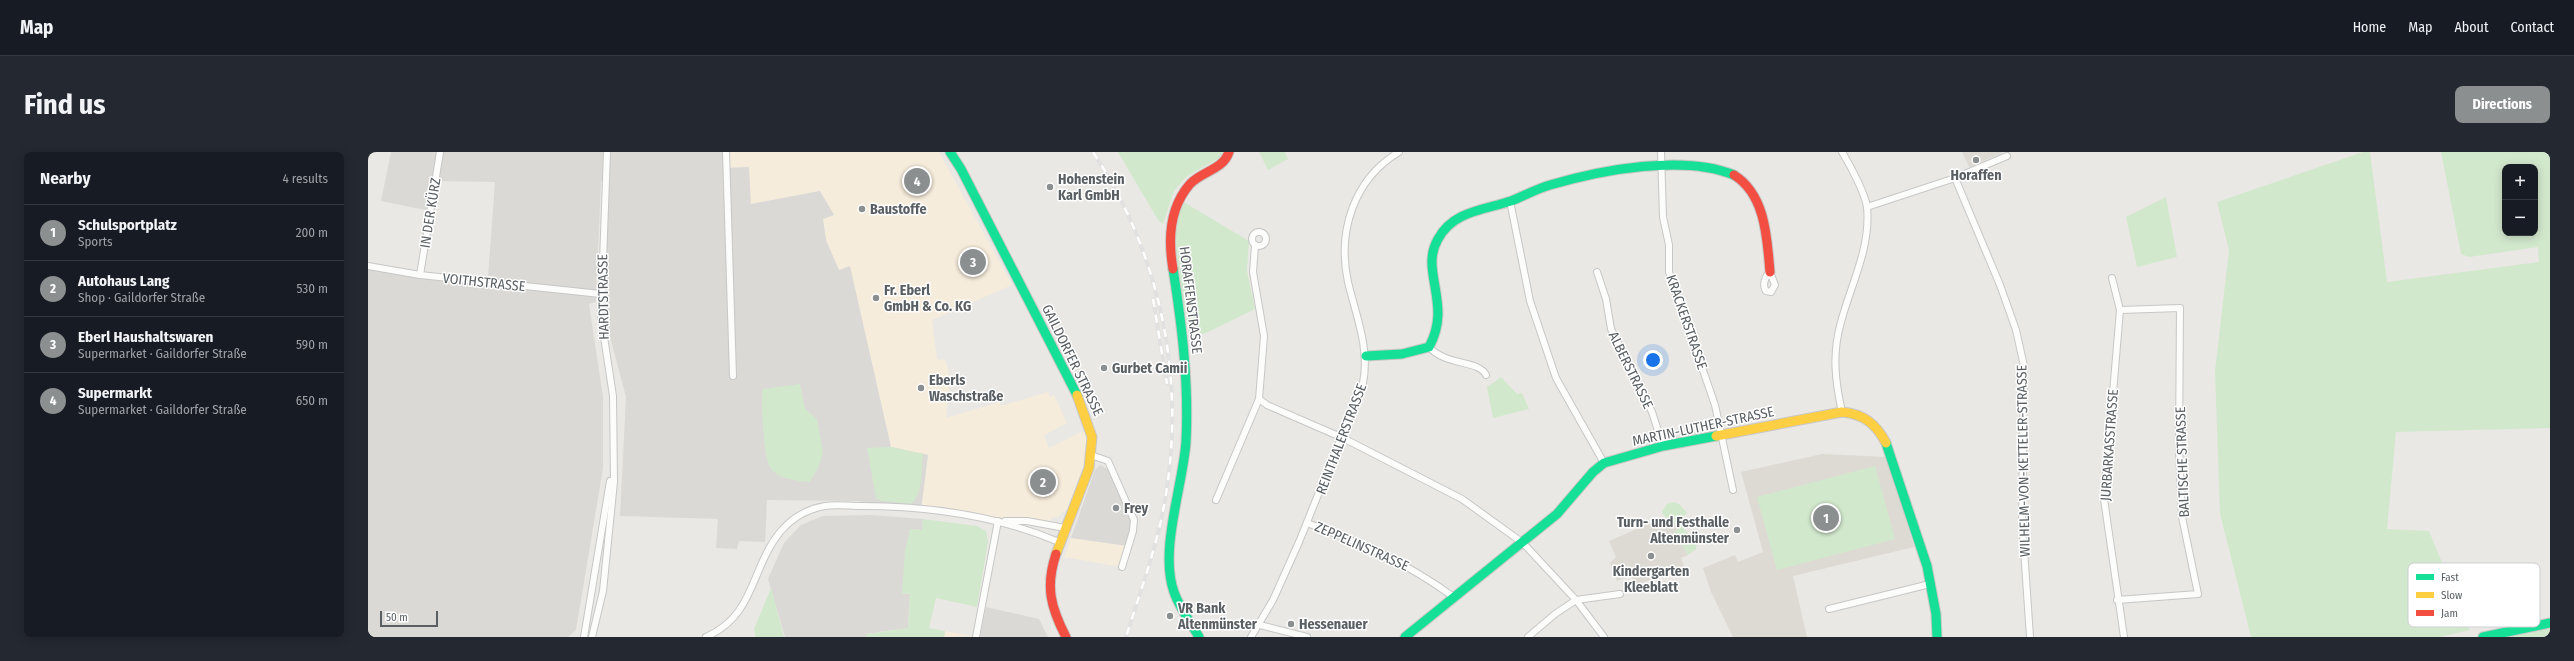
<!DOCTYPE html>
<html lang="en">
<head>
<meta charset="utf-8">
<style>
	body { margin:0; font-family:"Fira Sans Condensed",sans-serif; background:#242831; color:#f1f3f6 }
	.controls { position:absolute; right:12px; top:12px; display:grid; overflow:hidden; border-radius:8px; box-shadow:0 2px 10px #0003 }
	.controls button { width:36px; height:36px; display:grid; place-items:center; padding:0; border:0; border-bottom:1px solid #363941; background:#171b24; color:#f1f3f6; font:20px sans-serif }
	.scale { position:absolute; left:12px; bottom:10px; width:58px; box-sizing:border-box; padding-left:4px; border:2px solid #595f63; border-top:0; font-size:11px; line-height:14px; white-space:nowrap; color:#595f63; -webkit-text-stroke:3px #fff; paint-order:stroke }
	.you { position:absolute; left:1285px; top:208px; width:14px; height:14px; margin:-10px; border:3px solid #fff; border-radius:50%; background:#1a73e8; box-shadow:0 0 0 6px #1a73e833 }
	.badge { display:grid; place-items:center; width:26px; height:26px; border-radius:50%; background:#8c8f90; color:#fff; font-size:13px; font-weight:700 }
	.pin { position:absolute; translate:-50% -50%; border:2px solid #fff; box-shadow:0 1px 4px #0006 }
	.list { margin:0; padding:0; list-style:none }
	h2 { display:flex; justify-content:space-between; align-items:center; height:52px; margin:0; padding:0 16px; font-size:17px }
	h2 small { font-size:13px; font-weight:400; color:#9ea1a6 }
	.list li { display:grid; grid-template-columns:26px 1fr auto; gap:12px; align-items:center; box-sizing:border-box; height:56px; padding:0 16px; border-top:1px solid #363941 }
	.list b { display:block; font-size:15px; white-space:nowrap }
	.list p { margin:0; font-size:13px; white-space:nowrap; color:#9ea1a6 }
	.list em { font-size:13px; font-style:normal; color:#9ea1a6 }
	.map { position:relative; flex:none; width:2182px; height:485px; overflow:hidden; border-radius:8px }
	header { display:flex; align-items:center; gap:24px; box-sizing:border-box; height:56px; padding:0 20px; background:#171b24; border-bottom:1px solid #363941 }
	header strong { font-size:19px }
	nav { display:flex; gap:22px; margin-inline-start:auto; font-size:14px }
	.intro { display:flex; align-items:center; justify-content:space-between; box-sizing:border-box; height:96px; padding:0 24px }
	h1 { margin:0; font-size:28px }
	.button { padding:10px 18px; border-radius:8px; background:#8c8f90; color:#fff; font-size:14px; font-weight:700 }
	main { display:flex; gap:24px; padding:0 24px }
	aside { flex:1; background:#171b24; border-radius:8px; box-shadow:0 2px 10px #0003 }
	.map>svg:first-child { display:block }
	.commercial { fill:#f6ecdb }
	.industrial { fill:#dbd9d5 }
	.education { fill:#dddad3 }
	.green { fill:#d2e8cd; fill-rule:evenodd }
	.lines { fill:none; stroke-linecap:round; stroke-linejoin:round }
	.street-casing { stroke:#c6c7c7; stroke-width:8 }
	.fast-casing { stroke:#c7c7c7; stroke-width:11 }
	.slow-casing { stroke:#c7c7c7; stroke-width:11 }
	.jam-casing { stroke:#c7c7c7; stroke-width:11 }
	.street { stroke:#fcfcfb; stroke-width:6 }
	.fast { stroke:#16e098; stroke-width:9 }
	.slow { stroke:#ffcf43; stroke-width:9 }
	.jam { stroke:#f24e42; stroke-width:9 }
	.rail-casing { stroke:#e2e1e1; stroke-width:4 }
	.rail { stroke:#fff; stroke-width:2.5; stroke-dasharray:8; stroke-linecap:butt }
	.poi-dot { fill:#8c8f90; stroke:#fff; stroke-width:1.5 }
	.labels { text-anchor:middle; stroke-width:3; stroke-linejoin:round; paint-order:stroke }
	.poi-label { font-size:14px; font-weight:bold; fill:#595f63; stroke:#fff; text-anchor:start }
	.street-label { font-size:14px; fill:#595f63; stroke:#fff }
	.key { fill:#fff; stroke:#cdcfd0; stroke-width:1 }
	.key-label { font-size:11px; fill:#595f63 }
</style>
</head>
<body>
<header>
<strong>Map</strong>
<nav><a>Home</a><a>Map</a><a>About</a><a>Contact</a></nav>
</header>
<div class="intro"><h1>Find us</h1><a class="button">Directions</a></div>
<main>
<aside>
<h2>Nearby<small>4 results</small></h2>
<ul class="list">
<li><span class="badge">1</span><div><b>Schulsportplatz</b><p>Sports</p></div><em>200 m</em></li>
<li><span class="badge">2</span><div><b>Autohaus Lang</b><p>Shop · Gaildorfer Straße</p></div><em>530 m</em></li>
<li><span class="badge">3</span><div><b>Eberl Haushaltswaren</b><p>Supermarket · Gaildorfer Straße</p></div><em>590 m</em></li>
<li><span class="badge">4</span><div><b>Supermarkt</b><p>Supermarket · Gaildorfer Straße</p></div><em>650 m</em></li>
</ul>
</aside>
<div class="map">
<svg width="2182" height="485" viewBox="0 0 2182 485">
	<rect width="100%" height="100%" fill="#eae8e4"/>
	<g class="commercial">
		<path d="M358,0H571L644,133L564,168L569,208L577,207L582,227L578,266L632,250L633,254L680,240L682,245L686,243L699,271L676,283L681,296L713,280H723L724,290L705,359L698,357L691,364L683,366L681,373L630,369L553,358L560,303L523,295L482,115L471,119L458,88L455,67L466,63L451,39L382,52L381,15L359,16Z"/>
		<path d="M703,386L760,394L754,415L696,405Z"/>
		<path d="M577,479L604,484L576,485Z"/>
	</g>
	<g class="industrial">
		<path d="M23,0H358L359,16L381,15L383,52L452,39L466,63L455,67L458,88L471,118L482,114L523,295L560,303L553,358L490,349L399,348L397,390L371,389L369,397L348,396L350,367L252,364L258,245L239,174L236,142L238,29H233L228,150L221,152L235,245V316L208,478L200,485H0V114L52,123L120,125L127,30L68,29L62,59L13,49Z"/>
		<path d="M732,313L739,317L743,314L766,362L760,394L703,386L727,318Z"/>
		<path d="M504,363L555,367L554,378L542,377L539,400L534,441L542,442L540,476L498,482V485H417L400,427L416,391L433,373L455,364Z"/>
		<path d="M618,455L671,467L680,485H612Z"/>
	</g>
	<g class="education">
		<path d="M1594,0H1634V1L1601,15Z"/>
		<path d="M1454,302L1520,305L1546,395L1425,424L1439,485H1365L1343,440L1335,416L1367,403L1370,410L1395,400L1373,320Z"/>
		<path d="M1280,372H1307L1310,379L1306,381L1311,393H1314L1320,403L1313,406L1316,414L1267,434L1263,423L1249,429L1242,411L1248,405L1241,389Z"/>
	</g>
	<g class="green">
		<path d="M750,0H861L818,25L806,39L795,72L790,68Z"/>
		<path d="M891,0H917L920,7L900,18Z"/>
		<path d="M1995,0H2002L2019,130L2171,110L2170,95L2101,105L2093,102L2073,0H2182V276L2028,280L2019,377L2061,379L2102,478L2072,485H1883L1852,362L1847,219L1861,98L1849,50ZM2137,15H2167V81H2137Z"/>
		<path d="M1798,45L1809,105L1769,115L1758,65Z"/>
		<path d="M814,49L881,89L879,119L887,157L838,181L821,184L804,90L805,70Z"/>
		<path d="M1133,225L1149,242L1154,241L1161,257L1125,266L1119,235Z"/>
		<path d="M432,232L437,257L449,267L455,300L451,314L442,330C429,329 409,327 402,315C396,307 392,248 395,237Z"/>
		<path d="M523,295L555,302C553,317 556,341 543,352L513,349L508,346L499,296Z"/>
		<path d="M1507,314L1527,387L1409,418L1389,345Z"/>
		<path d="M1306,350L1311,352L1319,361C1305,374 1321,381 1329,390L1328,397L1320,403L1314,393H1311L1306,380L1310,378L1307,372H1302L1294,360L1299,352Z"/>
		<path d="M555,367L609,374L618,379L620,390L609,455L568,446L561,476L577,479L576,485H498V482L540,476L542,442L534,441L537,399L542,377L554,378Z"/>
		<path d="M403,436L416,485H388L386,477Z"/>
		<path d="M2182,476V485H2133Z"/>
	</g>
	<g class="lines">
		<g class="street-casing">
			<g id="street">
				<path d="M358,0L365,224"/>
				<path d="M1293,0L1295,65L1301,93V120L1347,253L1365,338"/>
				<path d="M1474,0C1482,13 1497,41 1499,55C1503,96 1483,132 1473,170C1464,201 1467,229 1474,260"/>
				<path d="M1587,26L1632,133L1648,178L1656,214L1654,368L1662,485"/>
				<path d="M1142,49L1162,149L1188,226L1236,311"/>
				<path d="M1499,55L1587,26L1639,4"/>
				<circle cx="891" cy="87" r="7"/>
				<path d="M0,114L52,123L233,142"/>
				<path d="M1229,120L1238,147L1243,177L1284,260L1295,294"/>
				<path d="M1402,120L1407,133L1403,140L1398,139C1394,133 1397,124 1402,120Z"/>
				<path d="M52,123L72,0"/>
				<path d="M1744,126L1752,158L1736,347L1756,485"/>
				<path d="M1061,195C1078,214 1111,208 1118,223"/>
				<path d="M891,247L899,253L975,286L1094,347L1155,391L1208,448L1236,485"/>
				<path d="M723,303L740,309L766,368L765,379L754,415"/>
				<path d="M848,348L891,247L896,184L885,120L887,94"/>
				<path d="M637,369H659L697,376"/>
				<path d="M939,371C995,392 1038,410 1087,446"/>
				<path d="M1749,448L1830,442L1814,365L1811,297L1812,156L1752,158"/>
				<path d="M1461,457L1562,432"/>
				<path d="M892,473L939,485"/>
				<path d="M216,485L242,329"/>
				<path d="M224,485L235,439L246,330L245,244L233,165L239,0"/>
				<path d="M338,485C388,463 382,416 413,379C424,366 440,357 457,354C468,352 481,354 493,354C560,354 630,364 691,390"/>
				<path d="M608,485L630,369"/>
				<path d="M883,485L905,448L931,390L995,231C1002,196 988,164 980,130C969,79 986,27 1031,0"/>
				<path d="M1160,485L1187,462L1208,448L1252,442"/>
			</g>
		</g>
		<g class="fast-casing">
			<g id="fast">
				<path d="M582,0L593,17L709,243"/>
				<path d="M805,117C814,174 821,231 818,290C815,333 791,399 806,440C811,455 823,471 831,485"/>
				<path d="M998,204L1034,202L1061,195C1085,152 1051,119 1070,87C1085,59 1116,58 1143,49C1156,44 1168,37 1182,33C1233,18 1316,2 1366,23"/>
				<path d="M1518,291L1559,414L1568,462L1569,485"/>
				<path d="M1037,485L1189,362L1225,320L1236,311L1295,294L1348,284"/>
				<path d="M2115,485L2182,471"/>
			</g>
		</g>
		<g class="slow-casing">
			<g id="slow">
				<path d="M1348,284L1474,260C1496,262 1508,272 1518,291"/>
				<path d="M688,402L721,316L724,285L709,243"/>
			</g>
		</g>
		<g class="jam-casing">
			<g id="jam">
				<path d="M1366,23C1398,43 1399,87 1402,120"/>
				<path d="M805,117C800,88 801,56 822,32C834,19 855,18 861,0"/>
				<path d="M688,402C677,435 683,456 698,485"/>
			</g>
		</g>
		<use href="#street" class="street"/>
		<use href="#fast" class="fast"/>
		<use href="#slow" class="slow"/>
		<use href="#jam" class="jam"/>
		<g class="rail-casing">
			<g id="rail">
				<path d="M725,0C793,103 818,227 797,348C789,395 772,440 758,485"/>
				<path d="M785,147L799,232"/>
			</g>
		</g>
		<use href="#rail" class="rail"/>
	</g>
	<g class="poi-dot">
		<circle cx="1608" cy="8" r="4"/>
		<circle cx="682" cy="35" r="4"/>
		<circle cx="494" cy="57" r="4"/>
		<circle cx="508" cy="146" r="4"/>
		<circle cx="736" cy="216" r="4"/>
		<circle cx="553" cy="236" r="4"/>
		<circle cx="748" cy="356" r="4"/>
		<circle cx="1369" cy="378" r="4"/>
		<circle cx="1283" cy="404" r="4"/>
		<circle cx="802" cy="464" r="4"/>
		<circle cx="923" cy="472" r="4"/>
	</g>
	<g class="labels">
		<g class="poi-label">
			<text x="1608" y="28" text-anchor="middle">Horaffen</text>
			<text x="690" y="32">Hohenstein<tspan x="690" dy="16">Karl GmbH</tspan></text>
			<text x="502" y="62">Baustoffe</text>
			<text x="516" y="143">Fr. Eberl<tspan x="516" dy="16">GmbH &amp; Co. KG</tspan></text>
			<text x="744" y="221">Gurbet Camii</text>
			<text x="561" y="233">Eberls<tspan x="561" dy="16">Waschstraße</tspan></text>
			<text x="756" y="361">Frey</text>
			<text x="1361" y="375" text-anchor="end">Turn- und Festhalle<tspan x="1361" dy="16">Altenmünster</tspan></text>
			<text x="1283" y="424" text-anchor="middle">Kindergarten<tspan x="1283" dy="16">Kleeblatt</tspan></text>
			<text x="810" y="461">VR Bank<tspan x="810" dy="16">Altenmünster</tspan></text>
			<text x="931" y="477">Hessenauer</text>
		</g>
		<g class="street-label">
			<text transform="translate(62 61) rotate(-81)" y="5">IN DER KÜRZ</text>
			<text transform="translate(116 130) rotate(6)" y="5">VOITHSTRASSE</text>
			<text transform="translate(235 145) rotate(-91)" y="5">HARDTSTRASSE</text>
			<text transform="translate(823 148) rotate(83)" y="5">HORAFFENSTRASSE</text>
			<text transform="translate(1319 170) rotate(71)" y="5">KRACKERSTRASSE</text>
			<text transform="translate(705 208) rotate(64)" y="5">GAILDORFER STRASSE</text>
			<text transform="translate(1263 218) rotate(64)" y="5">ALBERSTRASSE</text>
			<text transform="translate(1335 274) rotate(-12)" y="5">MARTIN-LUTHER-STRASSE</text>
			<text transform="translate(973 287) rotate(-69)" y="5">REINTHALERSTRASSE</text>
			<text transform="translate(1741 293) rotate(-86)" y="5">JURBARKASSTRASSE</text>
			<text transform="translate(1655 309) rotate(-91)" y="5">WILHELM-VON-KETTELER-STRASSE</text>
			<text transform="translate(1814 310) rotate(-92)" y="5">BALTISCHE STRASSE</text>
			<text transform="translate(994 394) rotate(24)" y="5">ZEPPELINSTRASSE</text>
		</g>
	</g>
	<rect x="2040" y="411" width="132" height="64" rx="6" class="key"/>
	<rect x="2048" y="422" width="18" height="6" fill="#16e098"/>
	<rect x="2048" y="440" width="18" height="6" fill="#ffcf43"/>
	<rect x="2048" y="458" width="18" height="6" fill="#f24e42"/>
	<g class="key-label">
		<text x="2073" y="429">Fast</text>
		<text x="2073" y="447">Slow</text>
		<text x="2073" y="465">Jam</text>
	</g>
</svg>
<div class="controls">
<button>+</button>
<button>−</button>
</div>
<div class="scale">50 m</div>
<div class="you"></div>
<div class="pin badge" style="left:1458px;top:366px">1</div>
<div class="pin badge" style="left:675px;top:330px">2</div>
<div class="pin badge" style="left:605px;top:110px">3</div>
<div class="pin badge" style="left:549px;top:29px">4</div>
</div>
</main>
</body>
</html>
